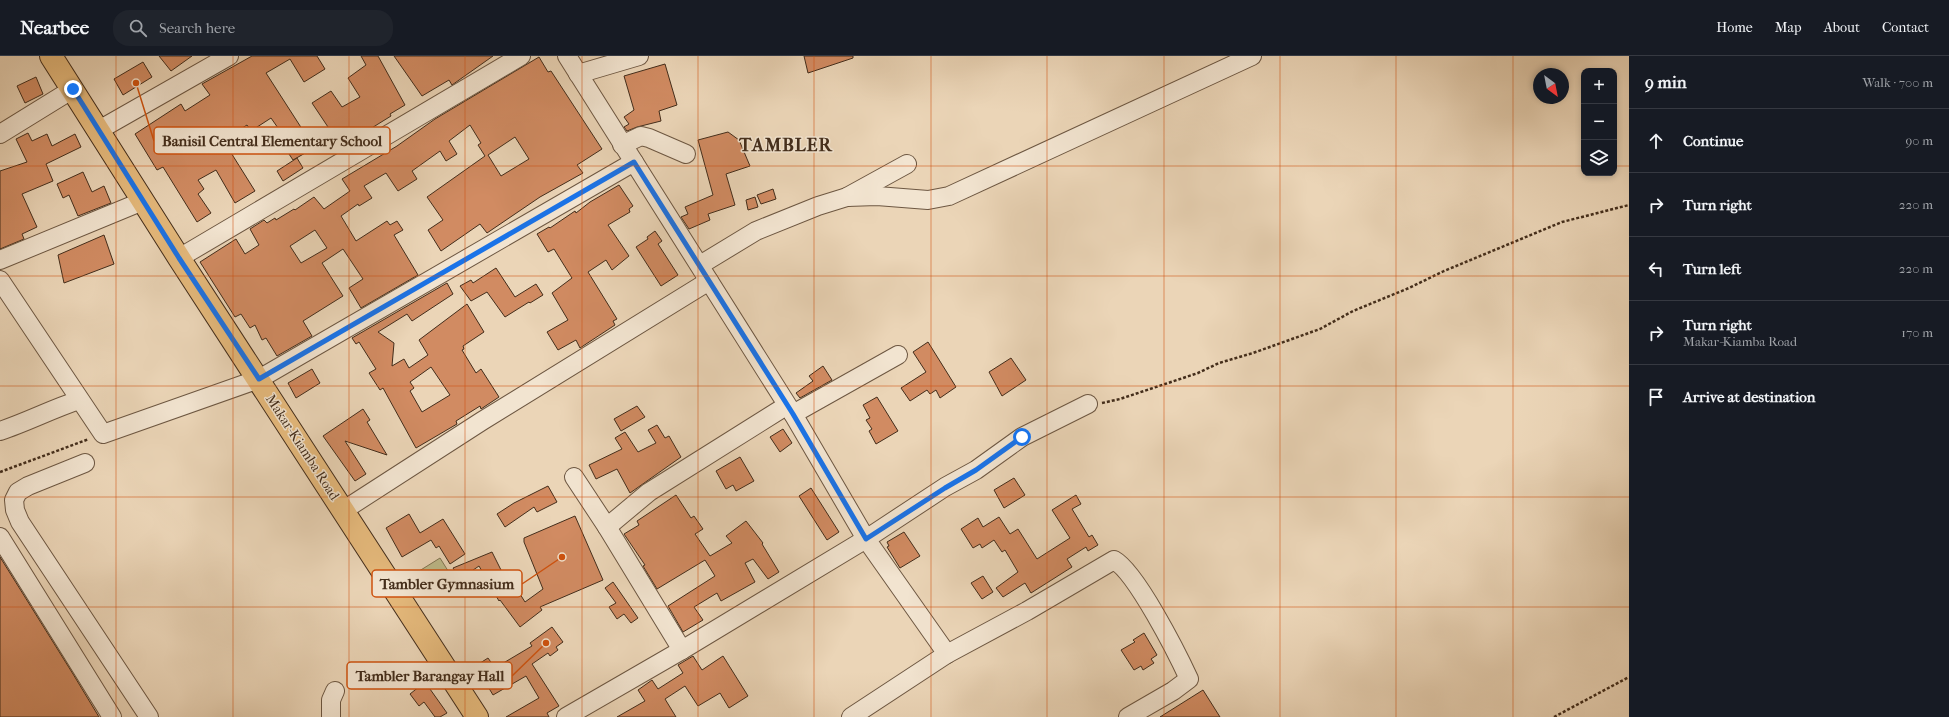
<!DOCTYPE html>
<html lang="en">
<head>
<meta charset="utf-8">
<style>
	body { margin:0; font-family:"IM FELL French Canon",serif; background:#20242c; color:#f1f3f6 }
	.controls { position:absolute; right:12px; top:12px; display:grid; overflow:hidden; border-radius:8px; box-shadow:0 2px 6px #0003 }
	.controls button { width:36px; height:36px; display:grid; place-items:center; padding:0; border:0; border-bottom:1px solid #363941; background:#171b24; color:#f1f3f6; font:20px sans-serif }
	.compass { position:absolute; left:1533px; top:12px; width:36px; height:36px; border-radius:50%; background:#171b24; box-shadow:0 2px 6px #0003; rotate:148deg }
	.stop { position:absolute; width:12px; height:12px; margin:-9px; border:3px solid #1a73e8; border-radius:50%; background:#fff }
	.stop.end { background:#1a73e8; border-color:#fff; box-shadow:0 1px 4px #0008 }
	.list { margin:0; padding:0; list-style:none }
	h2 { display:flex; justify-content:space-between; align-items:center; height:52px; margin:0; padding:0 16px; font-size:17px }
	h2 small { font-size:13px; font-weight:400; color:#9ea1a6 }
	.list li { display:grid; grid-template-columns:26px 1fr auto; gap:12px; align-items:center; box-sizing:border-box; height:64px; padding:0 16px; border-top:1px solid #363941 }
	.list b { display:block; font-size:15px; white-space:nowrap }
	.list p { margin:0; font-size:13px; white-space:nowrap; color:#9ea1a6 }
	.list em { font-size:13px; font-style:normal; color:#9ea1a6 }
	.icon { flex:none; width:22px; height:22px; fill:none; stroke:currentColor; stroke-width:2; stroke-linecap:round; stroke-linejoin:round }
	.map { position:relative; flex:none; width:1629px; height:661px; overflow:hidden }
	header { display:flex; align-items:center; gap:24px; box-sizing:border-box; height:56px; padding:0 20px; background:#171b24; border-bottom:1px solid #363941 }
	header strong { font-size:19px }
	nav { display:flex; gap:22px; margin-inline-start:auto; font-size:14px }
	.search { width:280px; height:36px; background:#20242c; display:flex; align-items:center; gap:10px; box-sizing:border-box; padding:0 14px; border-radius:16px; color:#9ea1a6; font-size:15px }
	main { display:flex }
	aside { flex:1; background:#171b24 }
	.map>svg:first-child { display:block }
	.green { fill:#bebb8a; stroke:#807452 }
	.building { fill:#d18b62; stroke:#432d1b; fill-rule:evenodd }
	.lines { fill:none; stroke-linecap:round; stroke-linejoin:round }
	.minor-casing { stroke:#6d5742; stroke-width:20 }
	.major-casing { stroke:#432d1b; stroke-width:24 }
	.path { stroke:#432d1b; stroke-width:2.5; stroke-dasharray:3 2; stroke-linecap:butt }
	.minor { stroke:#f2e4d0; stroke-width:18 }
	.major { stroke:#e6ba7c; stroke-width:22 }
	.route { stroke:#1a73e8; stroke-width:5 }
	.grid { fill:none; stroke:#cf520e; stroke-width:1; stroke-opacity:0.55 }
	.labels { text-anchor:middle; stroke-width:3; stroke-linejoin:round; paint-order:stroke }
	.street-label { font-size:14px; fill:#432d1b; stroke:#f2e4d0 }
	.district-label { font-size:18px; font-weight:bold; letter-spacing:1px; fill:#432d1b; stroke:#f2e4d0 }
	.leader { fill:none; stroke:#cf520e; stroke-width:1.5 }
	.callout-dot { fill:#cf520e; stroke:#f2e4d0; stroke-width:1.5 }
	.callout { fill:#f2e4d0; stroke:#cf520e; stroke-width:1.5 }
	.callout-label { font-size:15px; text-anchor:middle; font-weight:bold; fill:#432d1b }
</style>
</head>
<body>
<header>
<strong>Nearbee</strong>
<div class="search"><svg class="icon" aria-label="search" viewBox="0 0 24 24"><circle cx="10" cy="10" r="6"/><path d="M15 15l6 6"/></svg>Search here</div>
<nav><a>Home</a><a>Map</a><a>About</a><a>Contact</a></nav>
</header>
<main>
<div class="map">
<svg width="1629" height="661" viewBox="0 0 1629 661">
	<rect width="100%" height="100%" fill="#ebd5b7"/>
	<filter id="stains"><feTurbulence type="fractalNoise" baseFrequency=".005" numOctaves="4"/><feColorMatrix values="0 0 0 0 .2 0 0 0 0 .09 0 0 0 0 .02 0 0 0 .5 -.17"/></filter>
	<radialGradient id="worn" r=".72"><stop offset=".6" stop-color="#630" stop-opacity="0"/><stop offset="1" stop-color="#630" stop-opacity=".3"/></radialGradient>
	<path class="green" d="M440,502L450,518L427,533L416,517Z"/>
	<g class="building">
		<path d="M159,0H192L171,15Z"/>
		<path d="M252,0H317L325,13L304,26L290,3L266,17L304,76L308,74L328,84L293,104L287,95L292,92L271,62L251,75L247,69L223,84L255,135L235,147L216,114L198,124L204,133L198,138L211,157L197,166L163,111L157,114L135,78L181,48L185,55L210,39L202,28Z"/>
		<path d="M361,0H378L405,49L390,58L391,60L362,78L363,80L354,87L349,80L338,86L312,47L331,35L342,51L360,41L348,22L366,9Z"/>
		<path d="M394,0H493L452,29L449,24L422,40Z"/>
		<path d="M804,0H853V2L808,17Z"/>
		<path d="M539,1L548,16L551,15L602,93L577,109L583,117L540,141L487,177L480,168L441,195L428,174L443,164L427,141L485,100L478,89L481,87L470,69L449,85L457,98L446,105L440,95L412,115L417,123L398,135L386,117L364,130L372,142L359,150L358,148L341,160L356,185L387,165L390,169L397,165L403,174L394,179L418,219L361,252L349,232L363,223L343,193L322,207L343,240L303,265L312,280L277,300L266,282L262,284L255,269L250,272L241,258L235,261L200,206L236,183L245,198L259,189L250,173L264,164L267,167L275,162L276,164L294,153L295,154L314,141L324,153L350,135L342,123L397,90L435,63ZM515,81L529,103L501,120L488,99ZM315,174L327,192L301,207L290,190Z"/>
		<path d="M143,6L152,21L123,39L114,23Z"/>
		<path d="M665,8L677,49L659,55L661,65L637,71L627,75L624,71L629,68L624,61L634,54L624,20Z"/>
		<path d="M36,21L43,38L25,47L17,30Z"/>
		<path d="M728,76L739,84L750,110L726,118L735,149L708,158L710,164L689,173L681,161L688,158L685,151L713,139L698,84Z"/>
		<path d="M28,77L32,85L47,78L52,90L75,78L81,91L46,108L53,125L22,138L37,171L22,178L24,183L0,193V115L27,106L16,83Z"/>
		<path d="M297,102L303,112L283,125L277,115Z"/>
		<path d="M83,116L92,136L104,130L111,147L78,160L69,139L63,142L57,128Z"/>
		<path d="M619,129L633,150L629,153L630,156L608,169L629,200L612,214L606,204L588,216L617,263L613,265L615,269L580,292L576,284L558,294L547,276L568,264L552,237L572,222L554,193L548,196L537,178L549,171L550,172L575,155L576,157L590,146Z"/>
		<path d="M773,133L776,143L761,148L757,139Z"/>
		<path d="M755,141L758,151L748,154L746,144Z"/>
		<path d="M655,175L662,185L658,188L678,219L661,230L636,191L648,183L647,181Z"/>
		<path d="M104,179L114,208L64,227L58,199Z"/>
		<path d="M496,212L515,241L536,228L543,239L530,247L529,246L505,261L487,236L471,245L460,230L471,224L473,227Z"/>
		<path d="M447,227L453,238L412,265L407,258L378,276L394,287L392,310L404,303L409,312L428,299L419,284L467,248L484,276L463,290L464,293L462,294L476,317L481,313L499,341L481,353L480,350L456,365L457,368L416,392L383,332L380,334L369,317L376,313L359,286L356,288L352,282ZM431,311L450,339L422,356L410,335L414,332L410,326Z"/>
		<path d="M928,286L956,331L940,342L936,334L930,338L927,334L910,345L901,332L926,316L913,296Z"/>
		<path d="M1011,302L1026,324L1002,340L989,316Z"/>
		<path d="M823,310L832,324L800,342L796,337L813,325L809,320Z"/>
		<path d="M312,313L320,327L296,342L288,327Z"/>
		<path d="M877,341L898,375L876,388L869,375L872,373L866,364L870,362L863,349Z"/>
		<path d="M637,350L645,361L621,375L614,363Z"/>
		<path d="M363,353L370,364L367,366L387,399L345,385L366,418L355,425L323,380Z"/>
		<path d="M657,369L665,382L669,380L681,401L630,437L617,413L596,423L589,409L622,393L615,382L625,376L638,396L656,387L648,374Z"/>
		<path d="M783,373L792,387L780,396L770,381Z"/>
		<path d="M740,401L754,425L736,435L733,429L726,433L716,415Z"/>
		<path d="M1014,422L1025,439L1004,452L994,434Z"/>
		<path d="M548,430L557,446L537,456L534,451L505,471L497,458L514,447Z"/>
		<path d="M811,432L839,476L827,484L799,440Z"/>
		<path d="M676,439L691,462L694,460L703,473L695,478L710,500L732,487L726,480L746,465L763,487L762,488L779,516L768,523L753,503L745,507L755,526L721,545L717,537L694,551L703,564L683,576L668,550L715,520L705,504L657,533L643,510L645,509L624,478L639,469L637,465Z"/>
		<path d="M1076,439L1081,448L1072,453L1089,481L1092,479L1098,489L1088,495L1086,491L1067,503L1072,511L1031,537L1025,527L1003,541L996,532L1018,516L1005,494L1002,496L994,484L982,492L980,488L973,492L961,473L978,462L983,471L999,461L1010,478L1018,473L1037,503L1070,482L1052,454Z"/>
		<path d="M409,458L420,477L443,463L465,498L450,508L439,490L436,492L431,484L402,501L386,472Z"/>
		<path d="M575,460L603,524L540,551L542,554L520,571L500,544L499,545L479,510L460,523L453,512L492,496L506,524L510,522L525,546L543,533L524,486V482Z"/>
		<path d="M904,476L920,500L900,512L887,491L889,490L887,486Z"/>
		<path d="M0,501L73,618L99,661H0Z"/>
		<path d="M983,520L993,536L982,543L971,527Z"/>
		<path d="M613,526L638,562L631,567L624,558L617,563L609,551L616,547L605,532Z"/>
		<path d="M552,571L563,586L556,591L558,594L550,600L548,597L532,608L559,650L547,657L549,661H506L539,642L526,620L493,639L484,624L486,623L477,609L488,602L495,612L532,590L530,587Z"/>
		<path d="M1144,577L1157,599L1151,603L1154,607L1143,614L1141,610L1134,614L1121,594L1135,586L1133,584Z"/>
		<path d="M693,600L702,614L723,600L748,640L729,652L720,637L698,650L685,630L665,643L676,661H617L645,645L638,634L652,624L658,633L683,617L678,609Z"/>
		<path d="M425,626L447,657L440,661H435L424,646L419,650L410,638Z"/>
		<path d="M1203,634L1220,661H1160Z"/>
	</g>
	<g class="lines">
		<g class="minor-casing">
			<g id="minor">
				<path d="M567,0L793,358L866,483L947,598"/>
				<path d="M578,18L639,0"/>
				<path d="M99,74L229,0"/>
				<path d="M0,78L73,33"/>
				<path d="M622,89L641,80L649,82L686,98"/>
				<path d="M847,141L877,140L928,144L949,140L1252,0"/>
				<path d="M179,202L521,0"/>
				<path d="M0,204L143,145"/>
				<path d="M700,209L756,175L818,150L847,141L907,108"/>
				<path d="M0,224L103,378L259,323L634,106"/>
				<path d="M793,358L898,299"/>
				<path d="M0,375C27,366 52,353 79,344"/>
				<path d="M85,407L28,430L18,436L14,444L15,454L20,466L149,661"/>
				<path d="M574,421L607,471"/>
				<path d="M344,454L482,365L709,225"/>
				<path d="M0,481L112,661"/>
				<path d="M682,594L607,471L649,436L786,350"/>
				<path d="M331,661V644L335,635"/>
				<path d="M566,661L682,594L866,483L945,431L976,414L1022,381L1088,348"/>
				<path d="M851,661L947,598L1027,555L1114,504C1136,516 1177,597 1189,623L1173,635L1128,661"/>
			</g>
		</g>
		<g class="major-casing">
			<path id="major" d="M51,0L179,202L477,661"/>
		</g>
		<g class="path">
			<path d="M1102,347L1120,343L1198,317L1219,307L1253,297L1320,273L1353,255L1409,232L1444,215L1562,166L1629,149"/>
			<path d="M0,416L89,383"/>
			<path d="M1554,661L1629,621"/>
		</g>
		<use href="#minor" class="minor"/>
		<use href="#major" class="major"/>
	</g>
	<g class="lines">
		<path class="route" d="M73,33L179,202L259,323L634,106L793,358L866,483L945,432L976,414L1022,381"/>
	</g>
	<path class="grid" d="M116,0V661M233,0V661M349,0V661M465,0V661M582,0V661M698,0V661M814,0V661M931,0V661M1047,0V661M1164,0V661M1280,0V661M1396,0V661M1513,0V661M0,110H1584M1614,110H1629M0,220H1629M0,330H1629M0,441H1629M0,551H1629"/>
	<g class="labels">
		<g class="street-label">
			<text transform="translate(303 391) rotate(57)" y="5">Makar-Kiamba Road</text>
		</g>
		<g class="district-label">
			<text x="786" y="95">TAMBLER</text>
		</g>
	</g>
	<path class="leader" d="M136 27L154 85M562 501L522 528M546 587L512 620"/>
	<g class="callout-dot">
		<circle cx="136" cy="27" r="4"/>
		<circle cx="562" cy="501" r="4"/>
		<circle cx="546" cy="587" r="4"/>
	</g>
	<g class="callout">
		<rect x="154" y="71" width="236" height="27" rx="4"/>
		<rect x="372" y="514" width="150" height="27" rx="4"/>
		<rect x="347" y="606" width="165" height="27" rx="4"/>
	</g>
	<g class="callout-label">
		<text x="272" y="90">Banisil Central Elementary School</text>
		<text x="447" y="533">Tambler Gymnasium</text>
		<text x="430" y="625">Tambler Barangay Hall</text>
	</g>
	<rect width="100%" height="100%" filter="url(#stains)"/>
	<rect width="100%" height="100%" fill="url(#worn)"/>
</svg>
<div class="controls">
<button>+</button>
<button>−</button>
<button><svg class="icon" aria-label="layers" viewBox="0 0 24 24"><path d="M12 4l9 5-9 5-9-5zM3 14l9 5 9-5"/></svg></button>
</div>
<svg class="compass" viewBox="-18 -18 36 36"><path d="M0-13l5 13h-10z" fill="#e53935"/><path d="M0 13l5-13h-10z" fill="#9ea1a6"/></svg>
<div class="stop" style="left:1022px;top:381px"></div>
<div class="stop end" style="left:73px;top:33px"></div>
</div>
<aside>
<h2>9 min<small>Walk · 700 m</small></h2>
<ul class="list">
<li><svg class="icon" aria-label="ahead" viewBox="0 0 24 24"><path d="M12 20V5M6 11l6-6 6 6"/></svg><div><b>Continue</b></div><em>90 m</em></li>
<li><svg class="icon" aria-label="right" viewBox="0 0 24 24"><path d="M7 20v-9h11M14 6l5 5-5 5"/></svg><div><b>Turn right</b></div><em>220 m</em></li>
<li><svg class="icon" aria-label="left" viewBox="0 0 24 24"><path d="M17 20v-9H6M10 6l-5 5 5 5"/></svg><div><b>Turn left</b></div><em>220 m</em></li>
<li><svg class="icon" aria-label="right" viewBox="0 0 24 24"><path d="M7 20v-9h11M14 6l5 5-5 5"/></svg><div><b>Turn right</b><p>Makar-Kiamba Road</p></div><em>170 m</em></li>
<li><svg class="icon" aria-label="arrive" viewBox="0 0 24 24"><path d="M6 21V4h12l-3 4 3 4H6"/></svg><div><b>Arrive at destination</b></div></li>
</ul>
</aside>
</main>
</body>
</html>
